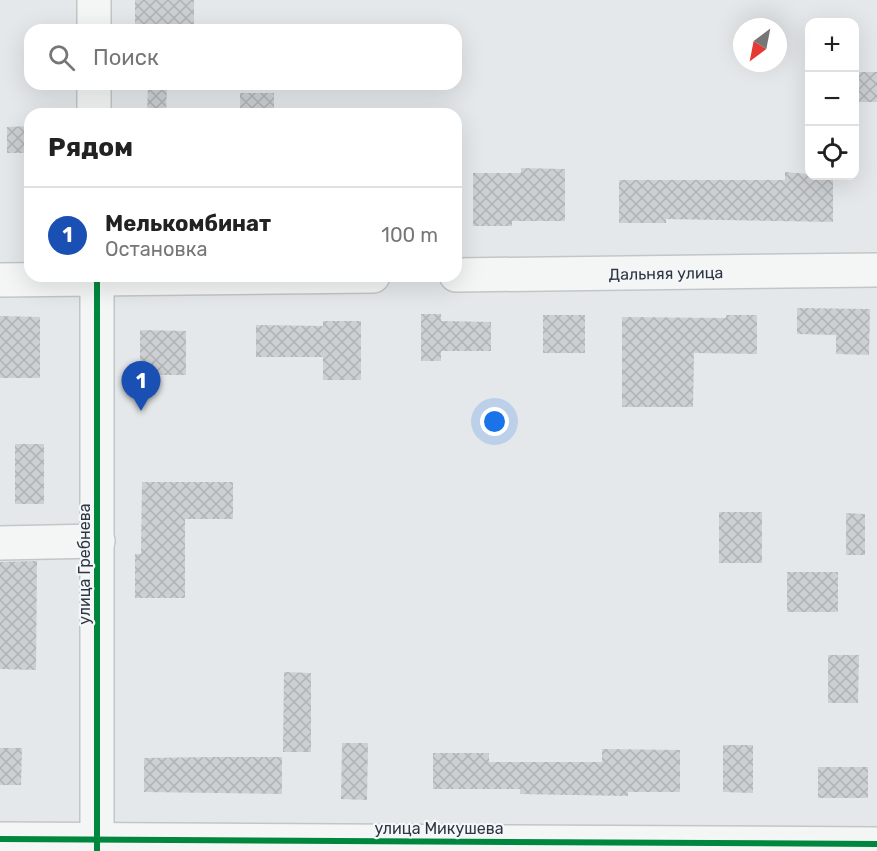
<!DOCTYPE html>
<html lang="ru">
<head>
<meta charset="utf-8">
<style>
	body { margin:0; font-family:Rubik,sans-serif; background:#f2f2f2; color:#222 }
	.controls { position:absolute; right:18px; top:18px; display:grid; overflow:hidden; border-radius:12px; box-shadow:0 6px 24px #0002 }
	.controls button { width:54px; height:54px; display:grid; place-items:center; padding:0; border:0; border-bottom:2px solid #e0e0e0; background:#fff; color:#222; font:30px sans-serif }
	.compass { position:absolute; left:733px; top:18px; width:54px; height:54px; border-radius:50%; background:#fff; box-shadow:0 6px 24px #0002; rotate:212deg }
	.you { position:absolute; left:495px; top:422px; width:21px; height:21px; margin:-15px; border:4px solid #fff; border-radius:50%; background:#1a73e8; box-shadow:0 0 0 9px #1a73e833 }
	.badge { display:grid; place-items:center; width:39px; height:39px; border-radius:50%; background:#6d757d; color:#fff; font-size:20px; font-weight:700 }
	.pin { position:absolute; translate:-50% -50px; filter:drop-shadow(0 2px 3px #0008) }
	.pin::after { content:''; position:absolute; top:32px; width:21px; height:18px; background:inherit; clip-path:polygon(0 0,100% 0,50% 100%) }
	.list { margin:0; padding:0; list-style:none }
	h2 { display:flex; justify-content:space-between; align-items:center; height:78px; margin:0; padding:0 24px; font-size:26px }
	h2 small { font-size:20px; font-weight:400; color:#767676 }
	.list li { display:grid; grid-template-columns:39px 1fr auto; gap:18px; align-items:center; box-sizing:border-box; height:96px; padding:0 24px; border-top:2px solid #e0e0e0 }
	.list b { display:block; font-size:22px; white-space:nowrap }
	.list p { margin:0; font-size:20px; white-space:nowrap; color:#767676 }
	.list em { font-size:20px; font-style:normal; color:#767676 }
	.icon { flex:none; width:33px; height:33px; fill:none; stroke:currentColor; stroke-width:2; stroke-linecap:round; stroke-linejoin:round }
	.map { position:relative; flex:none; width:877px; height:851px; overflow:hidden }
	.search { position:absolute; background:#fff; box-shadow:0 6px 24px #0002; left:24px; top:24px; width:438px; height:66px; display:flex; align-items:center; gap:15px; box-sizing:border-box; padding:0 21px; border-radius:18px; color:#767676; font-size:22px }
	.panel { position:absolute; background:#fff; box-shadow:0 6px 24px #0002; left:24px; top:108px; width:438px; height:174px; border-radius:18px }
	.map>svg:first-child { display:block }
	.building { fill:url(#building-cross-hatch) }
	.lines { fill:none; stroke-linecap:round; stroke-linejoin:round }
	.minor-casing { stroke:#c3c6c8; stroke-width:36 }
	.minor { stroke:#f4f6f6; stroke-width:33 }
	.cycleway-casing { stroke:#f4f6f8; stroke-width:10 }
	.cycleway { stroke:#00873e; stroke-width:6 }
	.labels { text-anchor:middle; stroke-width:4.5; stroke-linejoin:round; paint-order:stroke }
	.street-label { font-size:16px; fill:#2c3743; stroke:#f4f6f8 }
</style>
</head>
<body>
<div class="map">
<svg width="877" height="851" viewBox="0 0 877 851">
	<defs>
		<pattern id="building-cross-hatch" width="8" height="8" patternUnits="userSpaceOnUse" patternTransform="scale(1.5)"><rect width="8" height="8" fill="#cdd0d2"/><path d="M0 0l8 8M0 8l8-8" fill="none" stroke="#b0b3b6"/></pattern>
	</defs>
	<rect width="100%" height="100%" fill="#e5e8ea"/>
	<g class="building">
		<rect x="135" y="0" width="59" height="27"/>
		<rect x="855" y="72" width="22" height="30"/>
		<path d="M148,84H167L166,114H147Z"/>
		<rect x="240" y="93" width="34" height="21"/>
		<path d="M30,126V153H7V127Z"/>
		<path d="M521,168L565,169V221H512V226H473V173H521Z"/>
		<path d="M785,172L833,176V222L666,219V223H619V180H785Z"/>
		<path d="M797,308L870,309L869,355L836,354V335L797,334Z"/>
		<path d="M421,314H441V321L491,322V351H441V361H421Z"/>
		<rect x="543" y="315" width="42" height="38"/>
		<path d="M726,315H757V354L694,353L693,407H622V317L726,318Z"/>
		<path d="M0,316L40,317V378H0Z"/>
		<path d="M323,321H361V380H323V357H256V325L323,326Z"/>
		<path d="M140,330L186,331V375H140Z"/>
		<rect x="15" y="444" width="29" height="60"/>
		<path d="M142,482H233V519H185V598H135V554H141Z"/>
		<rect x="719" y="512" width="43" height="51"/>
		<path d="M846,513L865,514V555H846Z"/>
		<path d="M37,561L36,670L0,669V562Z"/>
		<rect x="787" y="572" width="51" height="40"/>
		<path d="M828,655H859L858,703H828Z"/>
		<path d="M284,672L311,673V752H283Z"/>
		<path d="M342,743H368L367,800L341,799Z"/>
		<path d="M723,745H753V793L723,792Z"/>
		<path d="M0,748H22L21,785H0Z"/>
		<path d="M602,749L680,750V792H628V796L520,794V789H433V753H489V762H602Z"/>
		<path d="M214,757H282V794L144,792V758Z"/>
		<rect x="818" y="767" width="50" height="31"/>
	</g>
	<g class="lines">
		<g class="minor-casing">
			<g id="minor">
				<path d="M94,30V0"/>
				<path d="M94,84V114"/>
				<path d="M456,275L877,270"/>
				<path d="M97,276V851"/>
				<path d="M0,280L373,276"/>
				<path d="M0,543L98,541"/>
				<path d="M0,839L877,844"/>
			</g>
		</g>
		<use href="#minor" class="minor"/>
		<g class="cycleway-casing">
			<g id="cycleway">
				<path d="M97,276V851"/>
				<path d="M0,839L877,844"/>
			</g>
		</g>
		<use href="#cycleway" class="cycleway"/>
	</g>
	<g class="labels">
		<g class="street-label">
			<text transform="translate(666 273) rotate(-1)" y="6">Дальняя улица</text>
			<text transform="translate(84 564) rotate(-90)" y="6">улица Гребнева</text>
			<text x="439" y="834">улица Микушева</text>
		</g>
	</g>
</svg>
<div class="controls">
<button>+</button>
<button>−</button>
<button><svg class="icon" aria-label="locate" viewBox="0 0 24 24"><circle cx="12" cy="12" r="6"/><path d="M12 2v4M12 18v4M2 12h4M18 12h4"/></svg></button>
</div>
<svg class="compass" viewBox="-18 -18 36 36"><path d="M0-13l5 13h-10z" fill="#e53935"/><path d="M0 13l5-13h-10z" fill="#767676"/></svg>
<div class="you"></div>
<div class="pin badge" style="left:141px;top:411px;background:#1a4fb4">1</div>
<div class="search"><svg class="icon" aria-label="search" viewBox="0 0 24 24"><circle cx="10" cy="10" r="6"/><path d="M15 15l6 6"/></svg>Поиск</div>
<section class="panel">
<h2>Рядом<small></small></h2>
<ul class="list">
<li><span class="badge" style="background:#1a4fb4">1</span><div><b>Мелькомбинат</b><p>Остановка</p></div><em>100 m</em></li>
</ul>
</section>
</div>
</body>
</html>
